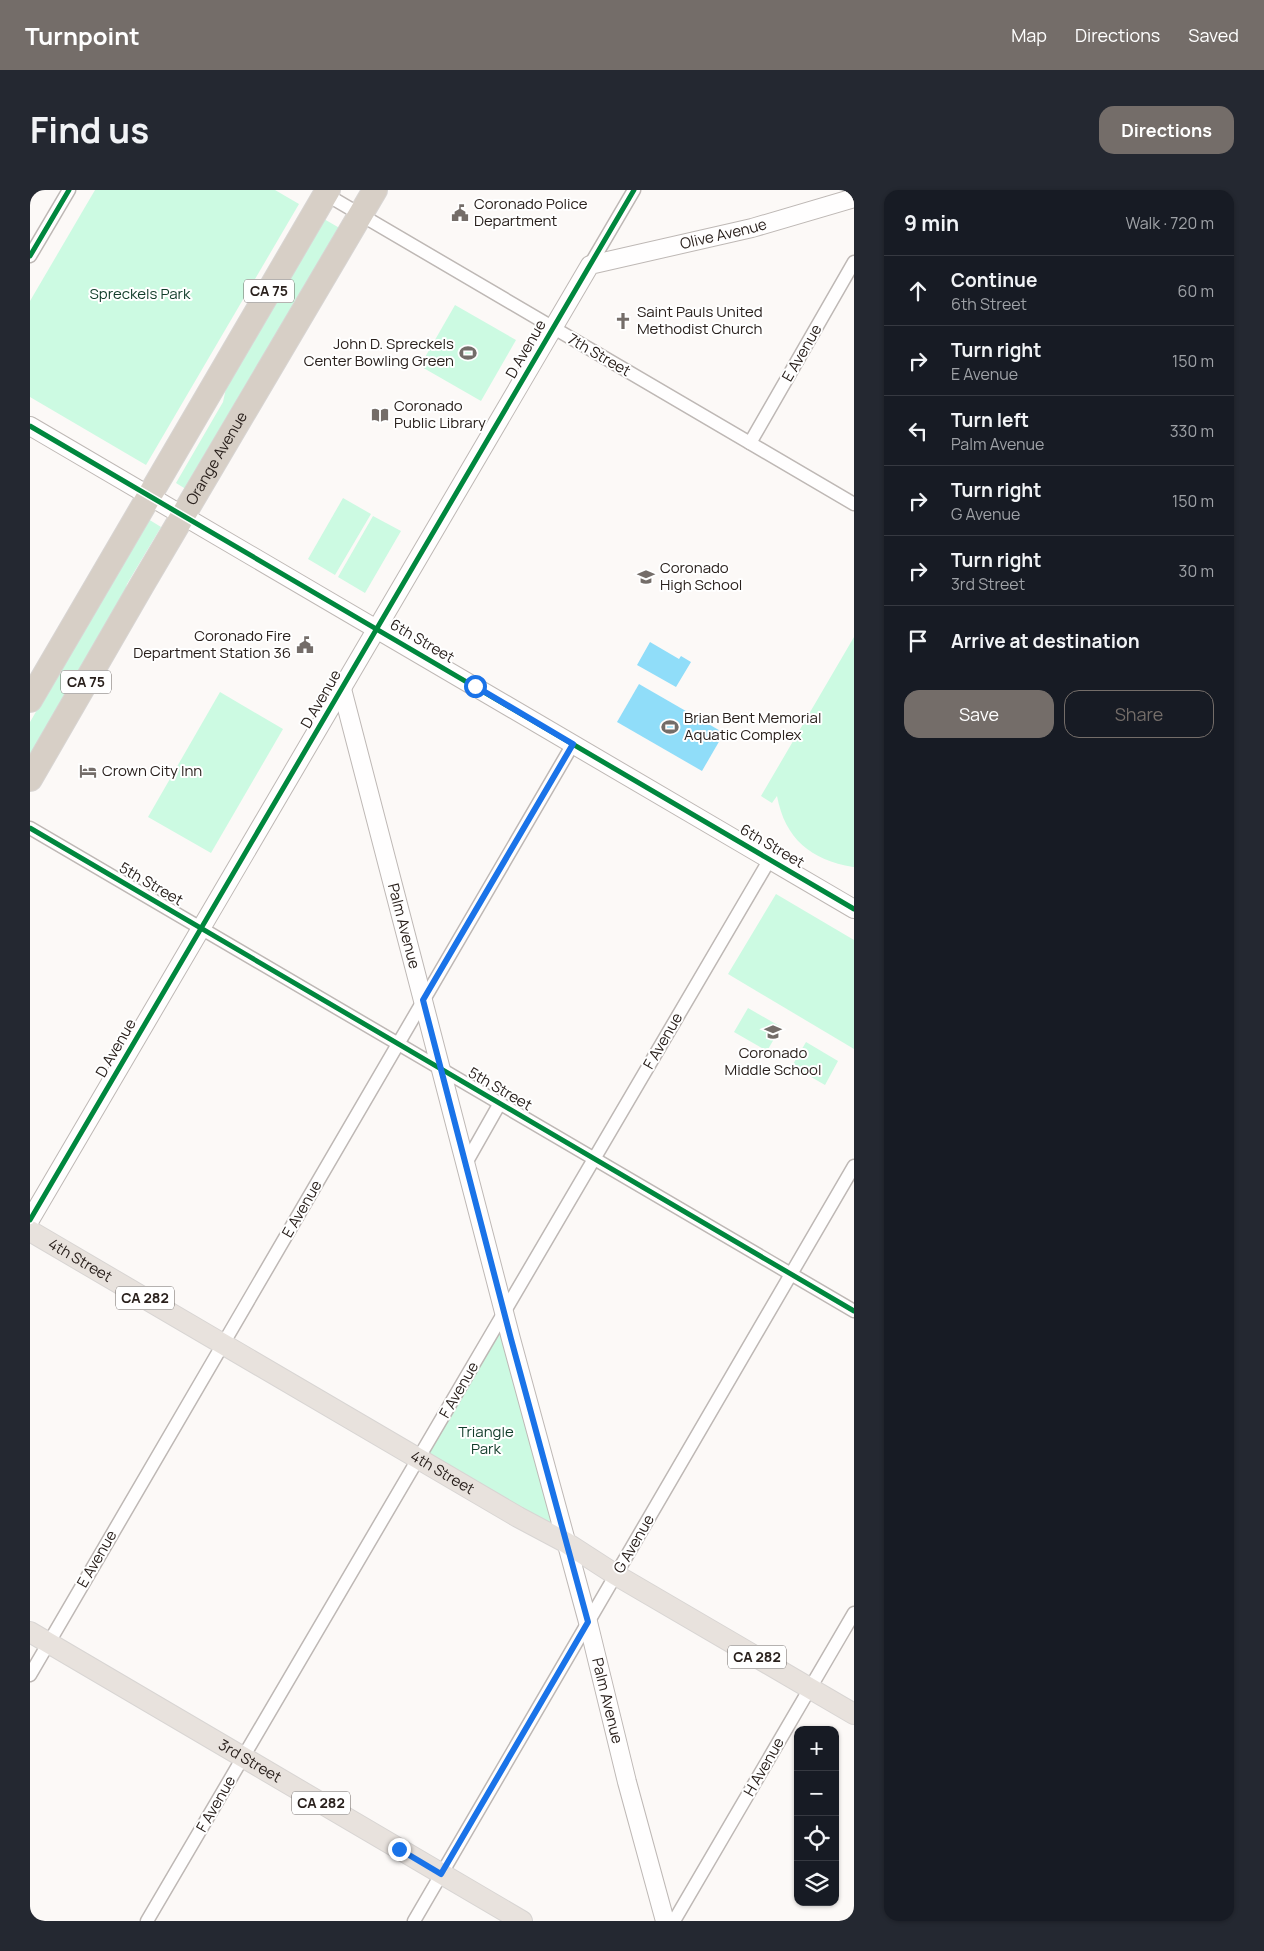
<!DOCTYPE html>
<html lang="en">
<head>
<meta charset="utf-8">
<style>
	body { margin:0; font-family:Manrope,sans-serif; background:#242831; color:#f1f3f6 }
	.controls { position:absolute; right:15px; bottom:15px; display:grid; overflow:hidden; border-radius:10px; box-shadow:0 1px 4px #0004 }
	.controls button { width:45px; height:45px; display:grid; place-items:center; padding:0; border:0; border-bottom:1px solid #363941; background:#171b24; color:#f1f3f6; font:25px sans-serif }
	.stop { position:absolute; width:15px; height:15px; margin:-11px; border:4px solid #1a73e8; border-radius:50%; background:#fff }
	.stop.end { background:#1a73e8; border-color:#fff; box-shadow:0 1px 5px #0008 }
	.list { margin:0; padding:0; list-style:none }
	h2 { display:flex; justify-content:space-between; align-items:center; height:65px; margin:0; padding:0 20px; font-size:21px }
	h2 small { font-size:16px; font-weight:400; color:#9ea1a6 }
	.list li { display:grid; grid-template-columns:32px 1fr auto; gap:15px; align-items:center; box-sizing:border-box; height:70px; padding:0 20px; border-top:1px solid #363941 }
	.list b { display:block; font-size:19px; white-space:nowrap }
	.list p { margin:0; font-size:16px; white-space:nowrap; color:#9ea1a6 }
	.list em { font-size:16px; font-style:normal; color:#9ea1a6 }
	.actions { display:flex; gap:10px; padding:15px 20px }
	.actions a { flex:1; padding:11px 0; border:1px solid #746d69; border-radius:15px; text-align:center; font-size:18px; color:#746d69 }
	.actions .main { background:#746d69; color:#fff }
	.icon { flex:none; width:28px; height:28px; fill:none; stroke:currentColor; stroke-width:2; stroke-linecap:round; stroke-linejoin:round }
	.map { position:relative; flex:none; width:824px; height:1731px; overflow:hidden; border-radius:15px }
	header { display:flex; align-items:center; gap:30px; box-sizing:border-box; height:70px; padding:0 25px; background:#746d69; color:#fff }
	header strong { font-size:24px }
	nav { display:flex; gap:28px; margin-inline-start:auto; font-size:18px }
	.intro { display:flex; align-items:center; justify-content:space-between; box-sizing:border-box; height:120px; padding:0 30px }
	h1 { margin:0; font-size:35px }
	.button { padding:12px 22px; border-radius:15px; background:#746d69; color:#fff; font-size:18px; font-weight:700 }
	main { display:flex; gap:30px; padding:0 30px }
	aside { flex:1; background:#171b24; border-radius:15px; box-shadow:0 1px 4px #0004 }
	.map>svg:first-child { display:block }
	.green { fill:#ccfae2 }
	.water { fill:#90ddf9 }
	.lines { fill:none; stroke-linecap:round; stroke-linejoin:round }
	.street-casing { stroke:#beb8b5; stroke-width:15 }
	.secondary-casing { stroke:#beb8b5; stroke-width:20 }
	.primary-casing { stroke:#d8d5d3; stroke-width:22 }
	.highway-casing { stroke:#d8d5d3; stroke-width:26 }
	.street { stroke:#fffefe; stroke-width:12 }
	.secondary { stroke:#fffefe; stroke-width:18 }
	.primary { stroke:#e8e2dd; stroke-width:20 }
	.highway { stroke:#d7cfc6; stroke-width:24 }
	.cycleway-casing { stroke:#fff; stroke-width:8 }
	.cycleway { stroke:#00873e; stroke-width:5 }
	.route { stroke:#1a73e8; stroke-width:6 }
	.labels { text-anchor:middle; stroke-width:4; stroke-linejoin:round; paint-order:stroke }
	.shield { fill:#fff; stroke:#6a6461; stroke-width:1 }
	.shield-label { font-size:14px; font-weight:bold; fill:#2a211d }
	.poi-label { font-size:15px; fill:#2a211d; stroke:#fff; text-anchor:start }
	.street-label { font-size:15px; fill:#2a211d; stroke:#fff }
	.park-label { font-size:15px; fill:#123d2b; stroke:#fff }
</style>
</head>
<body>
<header>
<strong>Turnpoint</strong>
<nav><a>Map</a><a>Directions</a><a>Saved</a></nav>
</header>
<div class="intro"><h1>Find us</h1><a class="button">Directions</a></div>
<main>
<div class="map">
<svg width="824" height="1731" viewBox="0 0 824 1731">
	<rect width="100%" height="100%" fill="#fcf9f7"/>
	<g class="green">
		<path d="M65,0H245L269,14L116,275L0,207V111Z"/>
		<path d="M294,29L313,40L159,301L146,293L193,212L196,198Z"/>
		<path d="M425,115L486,150L451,211L390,176Z"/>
		<path d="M313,308L341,324L305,385L278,369Z"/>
		<path d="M343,326L371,341L335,403L308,387Z"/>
		<path d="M118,329L131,337L97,394L92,413L0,571V532Z"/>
		<path d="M824,447V677H823C781,670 755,649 747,606L742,613L731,606Z"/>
		<path d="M190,502L253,539L181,663L118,627Z"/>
		<path d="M746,704L824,750V859L698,784Z"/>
		<path d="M718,818L751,837L737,861L704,842Z"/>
		<path d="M776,852L808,871L795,895L762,876Z"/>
		<path d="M473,1124L532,1352L390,1268Z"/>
	</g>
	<g class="water">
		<path d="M620,452L649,469L651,466L661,472L646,497L607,475Z"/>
		<path d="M609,494L694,543L672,581L587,532Z"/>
	</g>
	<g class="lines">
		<g class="street-casing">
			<g id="street">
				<path d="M292,2L824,314"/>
				<path d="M0,66L39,0"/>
				<path d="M560,75L604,0"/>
				<path d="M720,253L824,72"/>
				<path d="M0,638L824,1121"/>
				<path d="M436,973L470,913"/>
				<path d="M0,1485L543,554"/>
				<path d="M117,1731L740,669"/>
				<path d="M384,1731L824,976"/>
				<path d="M644,1731L824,1423"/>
			</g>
		</g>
		<g class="secondary-casing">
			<g id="secondary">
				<path d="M0,236L824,719"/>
				<path id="s1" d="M312,499L481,1149L558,1432L597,1592L635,1731"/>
				<path id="s2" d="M0,1030L560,75L722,38L824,8"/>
			</g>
		</g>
		<g class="primary-casing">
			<g id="primary">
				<path id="s3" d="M0,1041L488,1327L535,1352L586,1385L824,1524"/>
				<path id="s4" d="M0,1442L492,1731"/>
			</g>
		</g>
		<g class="highway-casing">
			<g id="highway">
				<path d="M0,510L298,0"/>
				<path id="s5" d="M0,589L112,395L345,0"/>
			</g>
		</g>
		<use href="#street" class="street"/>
		<use href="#secondary" class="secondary"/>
		<use href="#primary" class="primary"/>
		<use href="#highway" class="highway"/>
		<g class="cycleway-casing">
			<g id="cycleway">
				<path d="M0,66L39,0"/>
				<path d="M0,236L824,719"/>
				<path d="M0,638L824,1121"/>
				<path d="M0,1030L604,0"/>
			</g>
		</g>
		<use href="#cycleway" class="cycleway"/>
	</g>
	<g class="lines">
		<path class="route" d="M369,1659L411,1684L558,1432L481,1149L393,810L543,554L445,496"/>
	</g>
	<defs>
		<g id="civic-bare" transform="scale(1.35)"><path d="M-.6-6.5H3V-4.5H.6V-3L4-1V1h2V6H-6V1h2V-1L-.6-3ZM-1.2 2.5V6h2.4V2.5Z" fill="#746d69" stroke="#fff" stroke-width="2.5" paint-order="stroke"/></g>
		<g id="church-bare" transform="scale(1.35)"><path d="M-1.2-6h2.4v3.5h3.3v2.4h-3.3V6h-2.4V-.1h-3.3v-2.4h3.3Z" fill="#746d69" stroke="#fff" stroke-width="2.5" paint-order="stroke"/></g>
		<g id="stadium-bare" transform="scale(1.35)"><path d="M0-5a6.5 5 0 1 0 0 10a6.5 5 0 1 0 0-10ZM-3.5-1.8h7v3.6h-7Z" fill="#746d69" stroke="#fff" stroke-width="2.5" paint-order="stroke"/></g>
		<g id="library-bare" transform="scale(1.35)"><path d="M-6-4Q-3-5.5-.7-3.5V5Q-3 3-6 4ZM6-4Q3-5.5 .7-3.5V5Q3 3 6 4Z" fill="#746d69" stroke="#fff" stroke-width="2.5" paint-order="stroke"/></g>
		<g id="school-bare" transform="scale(1.35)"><path d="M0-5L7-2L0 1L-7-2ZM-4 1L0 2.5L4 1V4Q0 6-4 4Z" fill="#746d69" stroke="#fff" stroke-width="2.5" paint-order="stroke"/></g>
		<g id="hotel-bare" transform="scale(1.35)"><path d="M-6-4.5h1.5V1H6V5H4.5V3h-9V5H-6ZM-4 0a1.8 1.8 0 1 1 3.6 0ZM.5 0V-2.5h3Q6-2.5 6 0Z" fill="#746d69" stroke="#fff" stroke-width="2.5" paint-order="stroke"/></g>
	</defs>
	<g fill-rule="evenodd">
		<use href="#civic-bare" x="430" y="23"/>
		<use href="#church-bare" x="593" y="131"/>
		<use href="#stadium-bare" x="438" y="163"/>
		<use href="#library-bare" x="350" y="225"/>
		<use href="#school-bare" x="616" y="387"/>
		<use href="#civic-bare" x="275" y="455"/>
		<use href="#stadium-bare" x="640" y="537"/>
		<use href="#hotel-bare" x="58" y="581"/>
		<use href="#school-bare" x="743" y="842"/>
	</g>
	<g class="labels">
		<g class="shield">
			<rect x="214" y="89.5" width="50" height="23" rx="4"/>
			<rect x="31" y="480.5" width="50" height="23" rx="4"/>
			<rect x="86" y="1096.5" width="58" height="23" rx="4"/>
			<rect x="698" y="1455.5" width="58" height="23" rx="4"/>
			<rect x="262" y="1601.5" width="58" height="23" rx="4"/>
		</g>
		<g class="shield-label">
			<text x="239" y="106">CA 75</text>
			<text x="56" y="497">CA 75</text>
			<text x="115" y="1113">CA 282</text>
			<text x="727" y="1472">CA 282</text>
			<text x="291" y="1618">CA 282</text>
		</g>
		<g class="poi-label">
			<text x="444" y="19">Coronado Police<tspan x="444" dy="17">Department</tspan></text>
			<text x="607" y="127">Saint Pauls United<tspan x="607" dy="17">Methodist Church</tspan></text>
			<text x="424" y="159" text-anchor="end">John D. Spreckels<tspan x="424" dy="17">Center Bowling Green</tspan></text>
			<text x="364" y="221">Coronado<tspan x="364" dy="17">Public Library</tspan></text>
			<text x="630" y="383">Coronado<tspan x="630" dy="17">High School</tspan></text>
			<text x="261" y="451" text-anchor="end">Coronado Fire<tspan x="261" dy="17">Department Station 36</tspan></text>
			<text x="654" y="533">Brian Bent Memorial<tspan x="654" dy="17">Aquatic Complex</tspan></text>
			<text x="72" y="586">Crown City Inn</text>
			<text x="743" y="868" text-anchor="middle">Coronado<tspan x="743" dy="17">Middle School</tspan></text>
		</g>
		<g class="street-label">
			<text dy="5" stroke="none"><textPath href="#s2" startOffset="1244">Olive Avenue</textPath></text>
			<text transform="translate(496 159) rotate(-60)" y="5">D Avenue</text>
			<text transform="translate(772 163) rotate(-60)" y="5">E Avenue</text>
			<text transform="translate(569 165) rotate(30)" y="5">7th Street</text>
			<text dy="5" stroke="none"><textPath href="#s5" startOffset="371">Orange Avenue</textPath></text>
			<text transform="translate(392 451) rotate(30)" y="5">6th Street</text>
			<text transform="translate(291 509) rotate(-60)" y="5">D Avenue</text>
			<text transform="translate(742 656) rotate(30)" y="5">6th Street</text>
			<text transform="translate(121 694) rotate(30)" y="5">5th Street</text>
			<text dy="5" stroke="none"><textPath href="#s1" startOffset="245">Palm Avenue</textPath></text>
			<text transform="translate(633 851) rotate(-60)" y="5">F Avenue</text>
			<text transform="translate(86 858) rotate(-60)" y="5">D Avenue</text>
			<text transform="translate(470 899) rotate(30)" y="5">5th Street</text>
			<text transform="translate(272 1019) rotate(-60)" y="5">E Avenue</text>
			<text dy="5" stroke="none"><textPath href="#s3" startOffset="58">4th Street</textPath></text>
			<text transform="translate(429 1200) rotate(-60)" y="5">F Avenue</text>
			<text dy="5" stroke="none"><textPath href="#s3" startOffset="478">4th Street</textPath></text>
			<text transform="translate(604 1354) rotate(-60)" y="5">G Avenue</text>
			<text transform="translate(67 1369) rotate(-60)" y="5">E Avenue</text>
			<text dy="5" stroke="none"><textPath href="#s1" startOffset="1046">Palm Avenue</textPath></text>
			<text dy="5" stroke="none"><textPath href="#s4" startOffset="255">3rd Street</textPath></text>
			<text transform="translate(734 1577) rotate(-60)" y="5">H Avenue</text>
			<text transform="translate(186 1614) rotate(-60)" y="5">F Avenue</text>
		</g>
		<g class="park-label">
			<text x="110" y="109">Spreckels Park</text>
			<text x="456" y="1247">Triangle<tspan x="456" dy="17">Park</tspan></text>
		</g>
	</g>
</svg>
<div class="controls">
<button>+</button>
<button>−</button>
<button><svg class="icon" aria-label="locate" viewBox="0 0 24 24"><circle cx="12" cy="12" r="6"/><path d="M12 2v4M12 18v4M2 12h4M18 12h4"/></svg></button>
<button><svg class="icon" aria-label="layers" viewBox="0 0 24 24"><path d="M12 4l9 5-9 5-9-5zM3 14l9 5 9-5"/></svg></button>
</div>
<div class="stop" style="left:445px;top:496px"></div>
<div class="stop end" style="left:369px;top:1659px"></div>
</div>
<aside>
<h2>9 min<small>Walk · 720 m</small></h2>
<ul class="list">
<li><svg class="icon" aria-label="ahead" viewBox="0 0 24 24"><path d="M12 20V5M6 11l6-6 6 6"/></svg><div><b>Continue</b><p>6th Street</p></div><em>60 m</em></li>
<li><svg class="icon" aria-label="right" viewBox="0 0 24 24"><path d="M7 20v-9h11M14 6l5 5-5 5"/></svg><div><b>Turn right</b><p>E Avenue</p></div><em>150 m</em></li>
<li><svg class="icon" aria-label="left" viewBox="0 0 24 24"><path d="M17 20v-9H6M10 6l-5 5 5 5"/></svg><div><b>Turn left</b><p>Palm Avenue</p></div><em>330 m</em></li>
<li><svg class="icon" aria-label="right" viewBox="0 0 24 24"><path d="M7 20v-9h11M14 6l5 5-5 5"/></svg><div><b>Turn right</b><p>G Avenue</p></div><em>150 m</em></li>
<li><svg class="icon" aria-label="right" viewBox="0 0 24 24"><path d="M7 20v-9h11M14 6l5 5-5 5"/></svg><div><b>Turn right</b><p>3rd Street</p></div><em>30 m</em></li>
<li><svg class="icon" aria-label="arrive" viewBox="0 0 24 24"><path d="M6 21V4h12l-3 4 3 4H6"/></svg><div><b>Arrive at destination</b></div></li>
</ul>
<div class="actions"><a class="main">Save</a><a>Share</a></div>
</aside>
</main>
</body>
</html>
